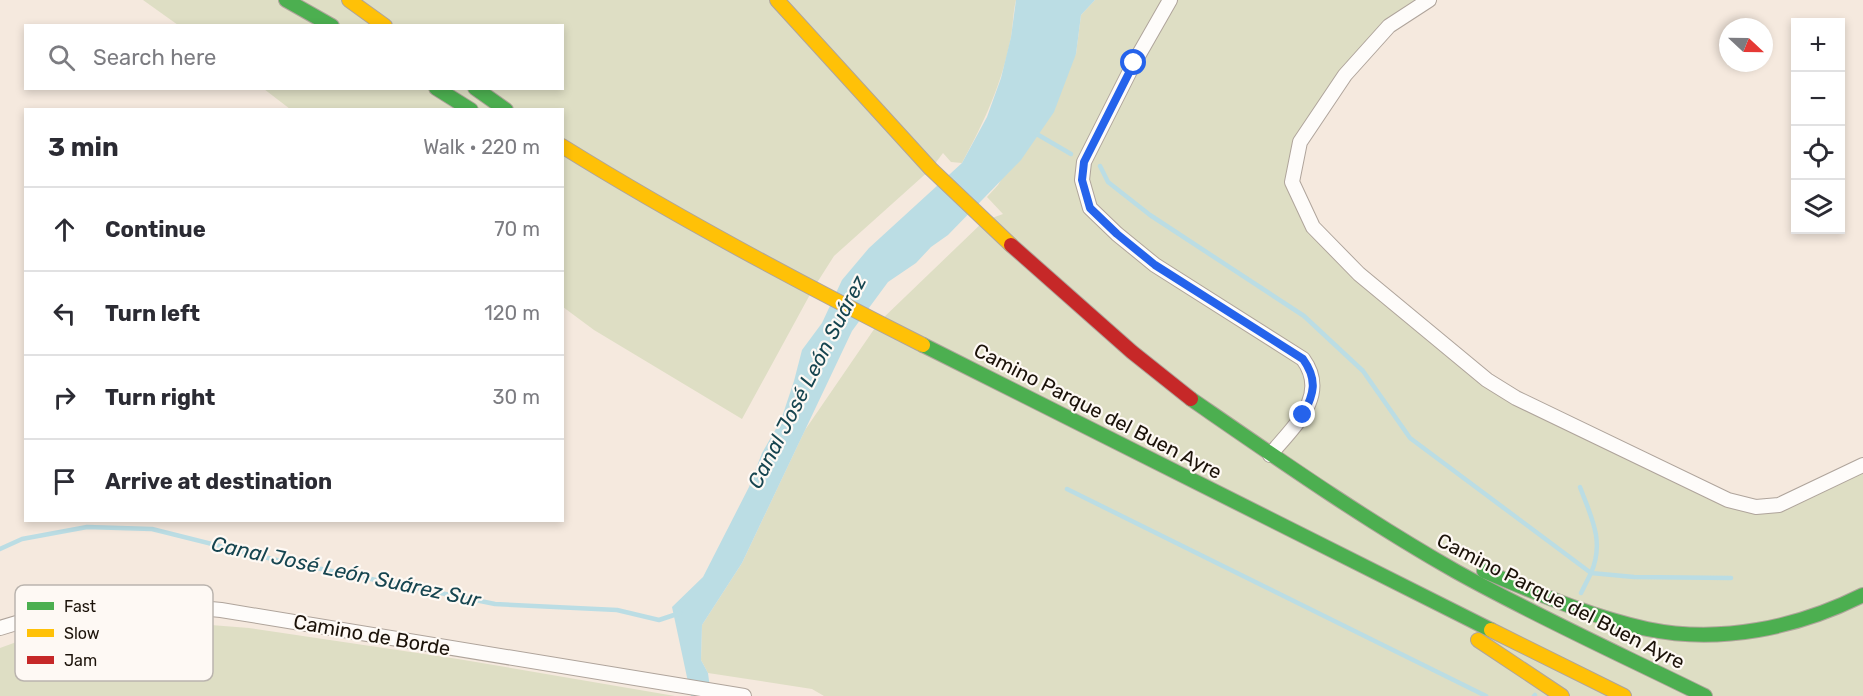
<!DOCTYPE html>
<html lang="en">
<head>
<meta charset="utf-8">
<style>
	body { margin:0; font-family:Rubik,sans-serif; background:#f2f2f3; color:#2b2b33 }
	.controls { position:absolute; right:18px; top:18px; display:grid; overflow:hidden; border-radius:0px; box-shadow:0 3px 9px #0003 }
	.controls button { width:54px; height:54px; display:grid; place-items:center; padding:0; border:0; border-bottom:2px solid #e1e1e2; background:#fff; color:#2b2b33; font:30px sans-serif }
	.compass { position:absolute; left:1719px; top:18px; width:54px; height:54px; border-radius:50%; background:#fff; box-shadow:0 3px 9px #0003; rotate:112deg }
	.stop { position:absolute; width:18px; height:18px; margin:-14px; border:4px solid #2563eb; border-radius:50%; background:#fff }
	.stop.end { background:#2563eb; border-color:#fff; box-shadow:0 2px 6px #0008 }
	.list { margin:0; padding:0; list-style:none }
	h2 { display:flex; justify-content:space-between; align-items:center; height:78px; margin:0; padding:0 24px; font-size:26px }
	h2 small { font-size:20px; font-weight:400; color:#7c7c81 }
	.list li { display:grid; grid-template-columns:39px 1fr auto; gap:18px; align-items:center; box-sizing:border-box; height:84px; padding:0 24px; border-top:2px solid #e1e1e2 }
	.list b { display:block; font-size:22px; white-space:nowrap }
	.list em { font-size:20px; font-style:normal; color:#7c7c81 }
	.icon { flex:none; width:33px; height:33px; fill:none; stroke:currentColor; stroke-width:2; stroke-linecap:round; stroke-linejoin:round }
	.map { position:relative; flex:none; width:1863px; height:696px; overflow:hidden }
	.search { position:absolute; background:#fff; box-shadow:0 3px 9px #0003; left:24px; top:24px; width:540px; height:66px; display:flex; align-items:center; gap:15px; box-sizing:border-box; padding:0 21px; border-radius:0px; color:#7c7c81; font-size:22px }
	.panel { position:absolute; background:#fff; box-shadow:0 3px 9px #0003; left:24px; top:108px; width:540px; height:414px; border-radius:0px }
	.map>svg:first-child { display:block }
	.green { fill:#dedec4 }
	.water { fill:#bbdde4 }
	.lines { fill:none; stroke-linecap:round; stroke-linejoin:round }
	.stream { stroke:#bbdde4; stroke-width:4.5 }
	.street-casing { stroke:#afa49b; stroke-width:16 }
	.fast-casing { stroke:#afa49b; stroke-width:16 }
	.slow-casing { stroke:#afa49b; stroke-width:16 }
	.jam-casing { stroke:#afa49b; stroke-width:16 }
	.street { stroke:#fefcfa; stroke-width:14 }
	.fast { stroke:#4caf50; stroke-width:14 }
	.slow { stroke:#ffc107; stroke-width:14 }
	.jam { stroke:#c62828; stroke-width:14 }
	.route { stroke:#2563eb; stroke-width:8 }
	.labels { text-anchor:middle; stroke-width:4.5; stroke-linejoin:round; paint-order:stroke }
	.street-label { font-size:20px; fill:#1b1209; stroke:#fef9f4 }
	.water-label { font-size:21px; font-style:italic; fill:#164550; stroke:#fef9f4 }
	.key { fill:#fef9f4; stroke:#bab4ae; stroke-width:1.5 }
	.key-label { font-size:16px; fill:#1b1209 }
</style>
</head>
<body>
<div class="map">
<svg width="1863" height="696" viewBox="0 0 1863 696">
	<rect width="100%" height="100%" fill="#f5e9de"/>
	<g class="green">
		<path d="M143,0H1016C1013,12 1013,25 1011,37C1002,84 984,122 962,163L951,162L943,153L931,169L834,256L813,289L742,419L594,330L563,307L562,110L290,109L264,89L562,88V26L178,25Z"/>
		<path d="M1095,0H1429L1389,26L1300,142L1292,182L1314,227L1487,380L1756,507L1863,465V696H824L812,689L708,673L701,660L702,625L742,563L805,430L879,322L984,221L1003,214L987,197L998,185L1076,54L1081,15Z"/>
		<path d="M147,620L249,628L458,659L675,696H0V648L44,632Z"/>
	</g>
	<path class="water" d="M1016,0H1095L1081,15L1076,54L1054,112L1021,160L948,235L931,247L916,263L888,282L852,331L742,563L702,625L701,660L708,673L711,696H691L672,607L703,577L749,487L762,453L781,420L794,381L802,350L822,323L842,280L869,248L962,163L987,117L1001,78L1011,37Z"/>
	<g class="lines">
		<g class="stream">
			<path d="M1035,133L1071,154"/>
			<path d="M1100,166L1108,182L1150,215L1304,316L1363,371L1410,438L1591,573L1581,593"/>
			<path d="M1580,487C1591,517 1605,541 1591,573L1634,577L1731,578"/>
			<path d="M1067,489L1486,696"/>
			<path d="M0,549L22,539L87,527L152,529L272,559L495,604L617,610L659,620L680,613"/>
			<path d="M1534,696L1535,695"/>
		</g>
		<g class="street-casing">
			<g id="street">
				<path d="M1170,0L1134,63L1084,162L1082,180L1090,208L1117,234L1155,265L1303,359C1330,396 1293,427 1270,455"/>
				<path d="M1429,0L1389,26L1345,75L1300,142L1292,182L1313,227L1359,274L1487,380L1516,398L1728,500L1756,507L1779,505L1863,465"/>
				<path d="M0,628C75,603 143,601 221,610L744,696"/>
			</g>
		</g>
		<g class="fast-casing">
			<g id="fast">
				<path d="M286,0L332,26"/>
				<path d="M436,88L471,110"/>
				<path d="M475,88L506,110"/>
				<path d="M923,345L1491,630"/>
				<path d="M1191,399C1278,459 1365,520 1457,572C1538,617 1622,655 1705,696"/>
				<path d="M1484,571C1537,593 1590,617 1647,629C1720,644 1797,628 1863,595"/>
			</g>
		</g>
		<g class="slow-casing">
			<g id="slow">
				<path d="M349,0L385,26"/>
				<path d="M777,0L931,169L1011,245"/>
				<path d="M562,146C679,219 800,283 923,345"/>
				<path d="M1491,630L1624,696"/>
				<path d="M1478,640L1562,696"/>
			</g>
		</g>
		<g class="jam-casing">
			<path id="jam" d="M1011,245L1132,352L1191,399"/>
		</g>
		<use href="#street" class="street"/>
		<use href="#fast" class="fast"/>
		<use href="#slow" class="slow"/>
		<use href="#jam" class="jam"/>
	</g>
	<g class="lines">
		<path class="route" d="M1134,63L1084,162L1082,180L1090,208L1117,234L1155,265L1303,359C1318,380 1314,394 1303,415"/>
	</g>
	<g class="labels">
		<g class="street-label">
			<text transform="translate(1098 411) rotate(27)" y="7">Camino Parque del Buen Ayre</text>
			<text transform="translate(1561 601) rotate(27)" y="7">Camino Parque del Buen Ayre</text>
			<text transform="translate(372 635) rotate(10)" y="7">Camino de Borde</text>
		</g>
		<g class="water-label">
			<text transform="translate(807 382) rotate(-63)" y="7">Canal José León Suárez</text>
			<text transform="translate(346 572) rotate(12)" y="7">Canal José León Suárez Sur</text>
		</g>
	</g>
	<rect x="15" y="585" width="198" height="96" rx="9" class="key"/>
	<rect x="27" y="602" width="27" height="8" fill="#4caf50"/>
	<rect x="27" y="629" width="27" height="8" fill="#ffc107"/>
	<rect x="27" y="656" width="27" height="8" fill="#c62828"/>
	<g class="key-label">
		<text x="64" y="612">Fast</text>
		<text x="64" y="639">Slow</text>
		<text x="64" y="666">Jam</text>
	</g>
</svg>
<div class="controls">
<button>+</button>
<button>−</button>
<button><svg class="icon" aria-label="locate" viewBox="0 0 24 24"><circle cx="12" cy="12" r="6"/><path d="M12 2v4M12 18v4M2 12h4M18 12h4"/></svg></button>
<button><svg class="icon" aria-label="layers" viewBox="0 0 24 24"><path d="M12 4l9 5-9 5-9-5zM3 14l9 5 9-5"/></svg></button>
</div>
<svg class="compass" viewBox="-18 -18 36 36"><path d="M0-13l5 13h-10z" fill="#e53935"/><path d="M0 13l5-13h-10z" fill="#7c7c81"/></svg>
<div class="stop" style="left:1134px;top:63px"></div>
<div class="stop end" style="left:1303px;top:415px"></div>
<div class="search"><svg class="icon" aria-label="search" viewBox="0 0 24 24"><circle cx="10" cy="10" r="6"/><path d="M15 15l6 6"/></svg>Search here</div>
<section class="panel">
<h2>3 min<small>Walk · 220 m</small></h2>
<ul class="list">
<li><svg class="icon" aria-label="ahead" viewBox="0 0 24 24"><path d="M12 20V5M6 11l6-6 6 6"/></svg><div><b>Continue</b></div><em>70 m</em></li>
<li><svg class="icon" aria-label="left" viewBox="0 0 24 24"><path d="M17 20v-9H6M10 6l-5 5 5 5"/></svg><div><b>Turn left</b></div><em>120 m</em></li>
<li><svg class="icon" aria-label="right" viewBox="0 0 24 24"><path d="M7 20v-9h11M14 6l5 5-5 5"/></svg><div><b>Turn right</b></div><em>30 m</em></li>
<li><svg class="icon" aria-label="arrive" viewBox="0 0 24 24"><path d="M6 21V4h12l-3 4 3 4H6"/></svg><div><b>Arrive at destination</b></div></li>
</ul>
</section>
</div>
</body>
</html>
